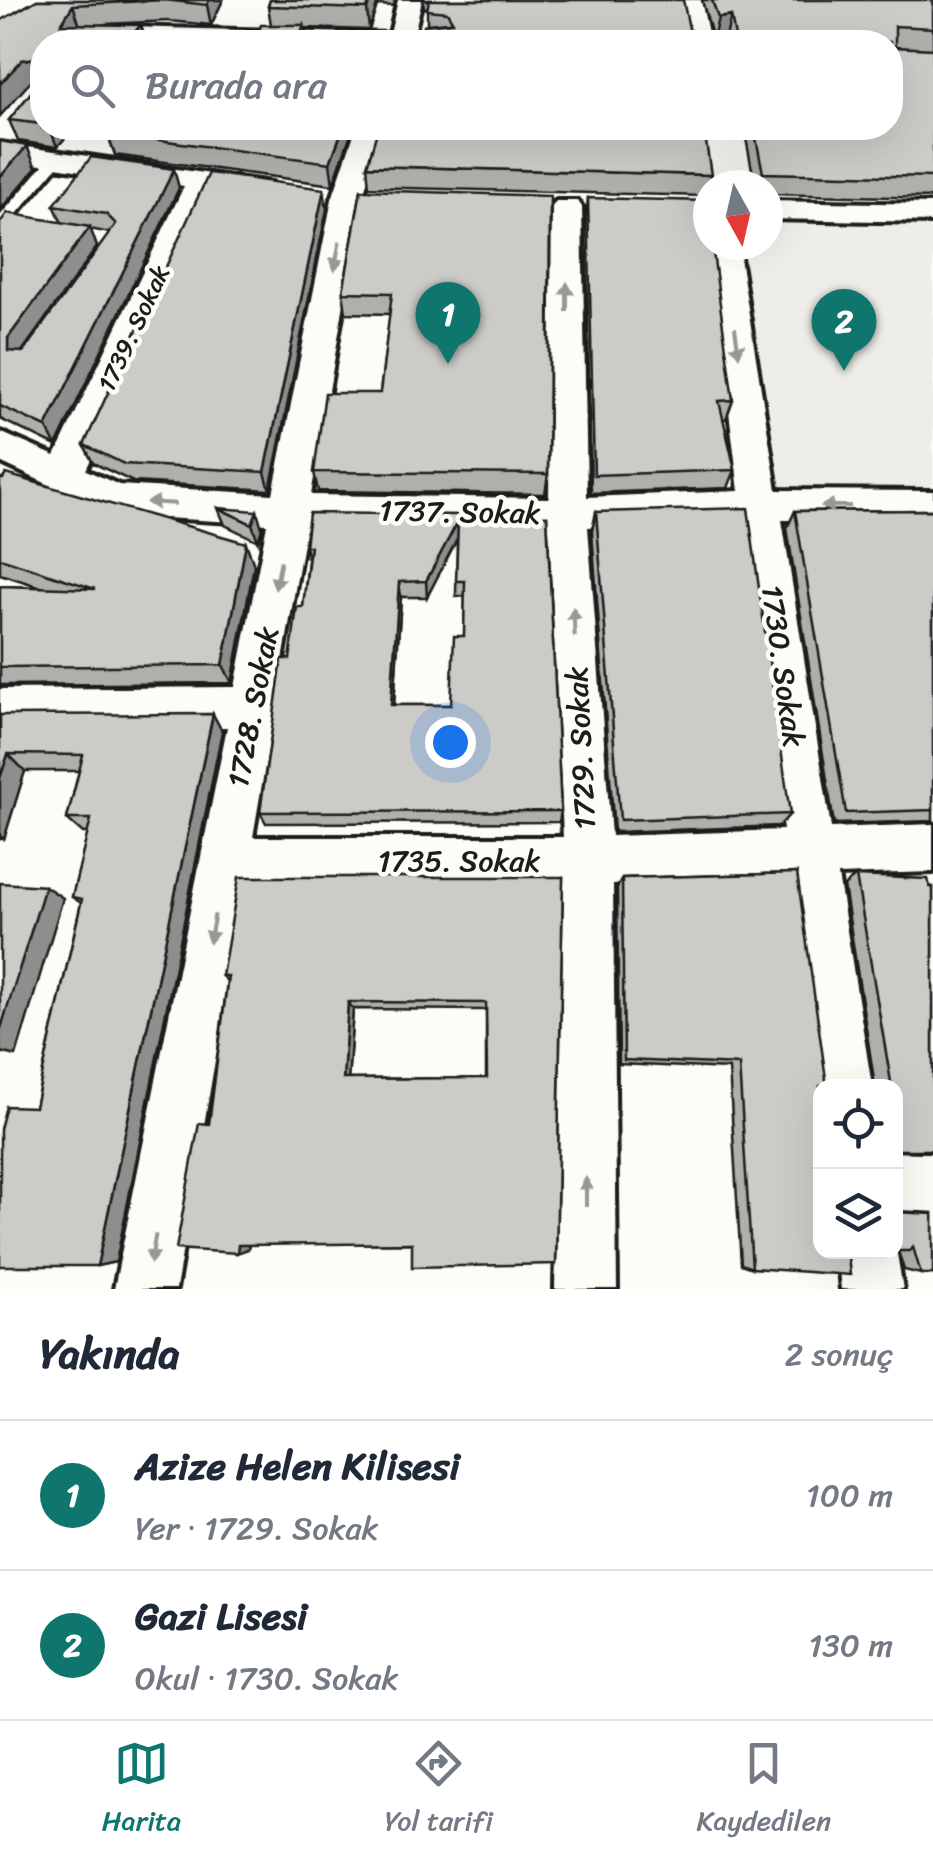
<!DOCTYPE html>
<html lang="tr">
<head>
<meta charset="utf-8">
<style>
	body { margin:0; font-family:Sriracha,sans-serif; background:#f6f6f7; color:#1f2937 }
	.controls { position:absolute; right:30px; bottom:30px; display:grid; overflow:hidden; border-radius:20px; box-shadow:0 10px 40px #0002 }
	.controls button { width:90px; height:90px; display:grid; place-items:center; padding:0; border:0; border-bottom:2px solid #e0e1e3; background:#fff; color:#1f2937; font:50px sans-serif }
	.compass { position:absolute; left:693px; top:170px; width:90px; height:90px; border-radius:50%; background:#fff; box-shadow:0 10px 40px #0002; rotate:172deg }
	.you { position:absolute; left:450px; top:742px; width:35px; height:35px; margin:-25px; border:8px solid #fff; border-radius:50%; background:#1a73e8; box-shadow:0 0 0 15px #1a73e833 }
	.badge { display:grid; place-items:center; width:65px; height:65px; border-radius:50%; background:#0f766e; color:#fff; font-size:32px; font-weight:700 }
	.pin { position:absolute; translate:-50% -82px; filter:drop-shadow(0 2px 5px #0008) }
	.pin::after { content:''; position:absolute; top:52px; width:35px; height:30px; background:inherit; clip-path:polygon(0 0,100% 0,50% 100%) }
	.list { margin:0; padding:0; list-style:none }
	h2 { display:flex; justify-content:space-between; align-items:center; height:130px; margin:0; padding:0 40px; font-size:42px }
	h2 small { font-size:32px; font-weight:400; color:#747a83 }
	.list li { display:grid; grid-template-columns:65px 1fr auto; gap:30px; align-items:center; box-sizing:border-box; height:150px; padding:0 40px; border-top:2px solid #e0e1e3 }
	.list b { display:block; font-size:38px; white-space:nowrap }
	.list p { margin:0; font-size:32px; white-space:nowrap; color:#747a83 }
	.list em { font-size:32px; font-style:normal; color:#747a83 }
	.icon { flex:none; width:55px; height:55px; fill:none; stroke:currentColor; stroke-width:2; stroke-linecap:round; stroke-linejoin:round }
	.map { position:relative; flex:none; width:933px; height:1289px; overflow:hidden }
	.search { position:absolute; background:#fff; box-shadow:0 10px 40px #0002; left:30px; right:30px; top:30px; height:110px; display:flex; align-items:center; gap:25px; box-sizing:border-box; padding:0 35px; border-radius:40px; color:#747a83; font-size:38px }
	.sheet { height:430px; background:#fff }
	nav { display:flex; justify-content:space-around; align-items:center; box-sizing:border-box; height:140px; border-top:2px solid #e0e1e3; background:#fff; font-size:28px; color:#747a83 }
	nav a { display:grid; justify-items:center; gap:5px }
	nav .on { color:#0f766e }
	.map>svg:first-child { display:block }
	.built { fill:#eeede9 }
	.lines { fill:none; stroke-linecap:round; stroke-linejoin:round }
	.lane-casing { stroke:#1c1c1c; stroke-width:8 }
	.street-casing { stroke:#1c1c1c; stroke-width:8 }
	.lane { fill:#fdfcf7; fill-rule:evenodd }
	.street { fill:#fdfcf7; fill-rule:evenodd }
	.wall { fill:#afafac; stroke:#1c1c1c; stroke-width:2.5; fill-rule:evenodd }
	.shaded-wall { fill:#8f8e8c; stroke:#1c1c1c; stroke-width:2.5 }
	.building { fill:#cccbc8; stroke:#1c1c1c; stroke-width:2.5; fill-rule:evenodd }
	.oneway { fill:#989794 }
	.labels { text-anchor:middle; stroke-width:9; stroke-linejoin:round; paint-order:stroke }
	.far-street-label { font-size:25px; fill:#1c1c1c; stroke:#fdfcf7 }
	.street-label { font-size:30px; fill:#1c1c1c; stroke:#fdfcf7 }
</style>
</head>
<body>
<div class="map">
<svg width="933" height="1289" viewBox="0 0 933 1289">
	<rect width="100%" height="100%" fill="#fdfcf7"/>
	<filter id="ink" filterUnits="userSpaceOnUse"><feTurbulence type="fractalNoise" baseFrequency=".01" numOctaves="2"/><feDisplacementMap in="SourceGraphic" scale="20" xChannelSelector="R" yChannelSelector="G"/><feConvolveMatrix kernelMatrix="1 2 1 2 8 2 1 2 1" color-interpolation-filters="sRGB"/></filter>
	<g filter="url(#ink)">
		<path class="built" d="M768,220L933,225V498H776L732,245H768Z"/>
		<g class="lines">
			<g class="lane-casing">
				<path id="lane" d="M56,155L63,159L61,162L5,228L0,229V216L51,156Z"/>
			</g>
			<g class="street-casing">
				<g id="street">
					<path d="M398,0H422L412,42H71L83,28L92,26L390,34Z"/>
					<path d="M677,0H701L710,42H686Z"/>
					<path d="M356,128H383L362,199L311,495L549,498L552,207L556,201H578L582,207L587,497L739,491L708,245V244L738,245L777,490L933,491V521L782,520L831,828L933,824V872L838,875L872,1086H820V1096L816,1086L789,877L613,884L617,1289H555L563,885H245L176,1289H114L227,727L0,729V689L235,687L267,524L114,515L0,462V432L55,456L184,186L0,159V143L272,183L277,189L272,195L262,198L212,190L86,470L119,485L273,494L332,199ZM743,521L783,830L611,836L588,527ZM306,525L549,528L563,837H253Z"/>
					<path d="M768,201L933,204V222L768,219Z"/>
					<path d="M896,1248L903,1289H841L837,1252H896Z"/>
				</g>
			</g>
			<use href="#lane" class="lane"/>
			<use href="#street" class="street"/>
		</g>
		<g class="wall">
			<path d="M37,0H223L211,25L169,21L106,24L42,42V128H74L57,147L18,141L9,120L37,85V80L30,82L0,116V21Z"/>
			<path d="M270,0H396L393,6L377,5L369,30L305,28L307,42H178L257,36L271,25L268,6Z"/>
			<path d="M423,0H683L427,24V8H424Z"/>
			<path d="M702,0H933V198L768,194V185H755L744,128H890V42H727L726,37L713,39Z"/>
			<path d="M112,128H353L333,185L115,155L107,133Z"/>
			<path d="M367,166L711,175L706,196L369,187Z"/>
			<path d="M179,188L56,446L0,419V223H62L54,205ZM90,229L110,233L22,352L97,247Z"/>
			<path d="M361,190L548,474L545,494L318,491L314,472L380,393L390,314L346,313L343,292Z"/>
			<path d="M588,198L708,245L733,400L726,419H723L735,470L728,488L591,493L586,218Z"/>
			<path d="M327,209L270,490L133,482L93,463L84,445Z"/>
			<path d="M0,478L254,565L232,683L0,685V586L41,587L0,574Z"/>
			<path d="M218,508L262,528L258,541L225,525Z"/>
			<path d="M933,510V821L834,824L787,528L795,511Z"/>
			<path d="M596,512L790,814L779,826L614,832L592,531Z"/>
			<path d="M547,516L561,811L559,822L266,823L260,812L290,659L303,607L308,560L305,546ZM457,539L456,596H465L464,636L451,705H394L401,597H427Z"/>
			<path d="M0,715L222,731L116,1262L97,1266L35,1107L81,903L72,897L88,833H83L67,819L79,771H25L4,839H0Z"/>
			<path d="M797,873L752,1268L741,1264L729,1069L619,1064L617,888L622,878Z"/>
			<path d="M856,876L933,887V1152L896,1151V1086H875L844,886Z"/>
			<path d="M563,877L556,1264L412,1243L249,1244L248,1249L209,1124L227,981L222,976ZM353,1009L486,1010V1078L348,1079Z"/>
			<path d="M896,1211L933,1213V1274H921L904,1270L898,1251H896Z"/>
		</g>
		<g class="shaded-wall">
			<path d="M209,0H223L211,25L207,5Z"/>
			<path d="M370,0H377V5L369,30L367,9Z"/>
			<path d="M73,5L80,26L61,24Z"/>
			<path d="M731,16L726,37L713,39L718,18Z"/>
			<path d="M141,25L146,42H125Z"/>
			<path d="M304,25L307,42H297Z"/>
			<path d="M36,58L42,79L30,82L0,116V84L22,60Z"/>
			<path d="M50,128H74L57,147Z"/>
			<path d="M343,128H353L333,185L330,163Z"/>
			<path d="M27,146L36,168L0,210V177Z"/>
			<path d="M174,169L179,188L56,446L46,427Z"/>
			<path d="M324,189L327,209L270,490L265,472Z"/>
			<path d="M90,227L97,247L18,357L8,351V338Z"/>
			<path d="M257,511L262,528L258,541L252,524Z"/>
			<path d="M458,521V537L427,597L426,581Z"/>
			<path d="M246,543L254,565L232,683L223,665Z"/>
			<path d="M399,582L401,597L393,718L391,705Z"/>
			<path d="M213,714L222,731L116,1262L97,1266Z"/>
			<path d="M8,754L25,771L4,839L0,836V778Z"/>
			<path d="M45,886L63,898L16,1056L0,1052V1031Z"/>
			<path d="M348,1002L353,1009L348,1083L343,1079Z"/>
			<path d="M249,1241L248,1249L237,1253L238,1245Z"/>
		</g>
		<g class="building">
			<path d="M37,0H209L207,5L164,0L73,5L61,24L141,25L125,42H42V124L9,120L37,85L36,58L22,60L0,84V21Z"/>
			<path d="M270,0H370L367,9L268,6Z"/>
			<path d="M429,0H683L692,42H421L424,25L453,22L447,12L427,10Z"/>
			<path d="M712,0H933V28L895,26V47L933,49V177L763,173L754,128H890V42H736L731,16L718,18Z"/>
			<path d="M261,25H304L297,42H178L185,33L257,36Z"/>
			<path d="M112,128H343L330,163L107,133Z"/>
			<path d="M378,128H704L711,175L367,166Z"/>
			<path d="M0,141L27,146L0,177Z"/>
			<path d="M91,157L174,169L46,427L0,406V223L7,213L90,227L8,338V351L23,352L116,224L106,214L54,205Z"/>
			<path d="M209,173L324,189L265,472L124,464L84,445Z"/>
			<path d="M361,190L550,196L548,474L314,472L325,393H380L392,293L343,292Z"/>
			<path d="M588,198L708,201V245H712L733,400L719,401L735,470L594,475Z"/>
			<path d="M6,474L246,543L223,665L0,667V586L95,589L0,558V478L3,479Z"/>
			<path d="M218,508L257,511L252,524Z"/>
			<path d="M748,508L790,814L620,820L596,512Z"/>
			<path d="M933,510V810L846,813L795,511Z"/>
			<path d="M309,513L547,516L561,811L260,812L282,659H290L297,607H303L310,546H305ZM458,521L456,581H465L464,636H454L451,705H391L399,582L426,581Z"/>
			<path d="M213,714L97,1266H0V1129L6,1106L35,1107L82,899L72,897L91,819H67L83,755L8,754L0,778V715Z"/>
			<path d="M797,873L827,1086H820V1252H852L848,1256L850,1275L752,1268L739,1065L624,1060L622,878Z"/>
			<path d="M856,876L928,879L930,887H933V1150H896V1086H887L891,1082Z"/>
			<path d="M239,877H563L556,1264L412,1267V1243L238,1245L237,1253L176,1249L199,1123L209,1124L228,976H222ZM348,1002L486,1003L487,1078L343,1079Z"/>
			<path d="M0,883L45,886L0,1031Z"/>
			<path d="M896,1212L933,1214V1274H921L913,1247L910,1251H896Z"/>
		</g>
		<defs><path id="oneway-solid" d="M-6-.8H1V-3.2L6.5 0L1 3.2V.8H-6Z" transform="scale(2.5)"/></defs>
		<g class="oneway">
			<use href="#oneway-solid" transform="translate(337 256) rotate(100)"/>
			<use href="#oneway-solid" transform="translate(567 297) rotate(-90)"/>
			<use href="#oneway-solid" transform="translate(737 342) rotate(82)"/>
			<use href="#oneway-solid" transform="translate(161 503) rotate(-177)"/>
			<use href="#oneway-solid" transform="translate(836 506) rotate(-180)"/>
			<use href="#oneway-solid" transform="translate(278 575) rotate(101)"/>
			<use href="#oneway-solid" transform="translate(574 622) rotate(-93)"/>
			<use href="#oneway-solid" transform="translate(212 929) rotate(100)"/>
			<use href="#oneway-solid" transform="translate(586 1192) rotate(-90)"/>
			<use href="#oneway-solid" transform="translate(153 1249) rotate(100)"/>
		</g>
	</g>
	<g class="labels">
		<g class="far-street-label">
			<text transform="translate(133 328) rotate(-65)" y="9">1739. Sokak</text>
		</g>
		<g class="street-label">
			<text transform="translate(460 512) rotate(1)" y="10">1737. Sokak</text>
			<text transform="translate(783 666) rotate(82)" y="10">1730. Sokak</text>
			<text transform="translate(253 707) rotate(-79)" y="10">1728. Sokak</text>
			<text transform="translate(581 748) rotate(-93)" y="10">1729. Sokak</text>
			<text x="459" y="871">1735. Sokak</text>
		</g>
	</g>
</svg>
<div class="controls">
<button><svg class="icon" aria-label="locate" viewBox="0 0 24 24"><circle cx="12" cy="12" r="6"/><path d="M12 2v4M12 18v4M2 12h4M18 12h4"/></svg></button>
<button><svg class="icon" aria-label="layers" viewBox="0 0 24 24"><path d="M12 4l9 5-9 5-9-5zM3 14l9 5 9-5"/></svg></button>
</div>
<svg class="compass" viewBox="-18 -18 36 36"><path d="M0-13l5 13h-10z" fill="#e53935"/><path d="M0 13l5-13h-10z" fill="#747a83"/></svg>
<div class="you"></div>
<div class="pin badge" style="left:448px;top:364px">1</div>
<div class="pin badge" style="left:844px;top:371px">2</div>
<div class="search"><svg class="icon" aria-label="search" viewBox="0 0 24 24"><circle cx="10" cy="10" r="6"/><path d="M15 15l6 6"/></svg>Burada ara</div>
</div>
<section class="sheet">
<h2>Yakında<small>2 sonuç</small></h2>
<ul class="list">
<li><span class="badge">1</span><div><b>Azize Helen Kilisesi</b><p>Yer · 1729. Sokak</p></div><em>100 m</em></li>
<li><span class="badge">2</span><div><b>Gazi Lisesi</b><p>Okul · 1730. Sokak</p></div><em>130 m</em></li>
</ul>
</section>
<nav>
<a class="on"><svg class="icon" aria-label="map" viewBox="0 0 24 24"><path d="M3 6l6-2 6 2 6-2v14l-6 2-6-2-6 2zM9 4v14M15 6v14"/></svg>Harita</a>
<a><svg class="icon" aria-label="directions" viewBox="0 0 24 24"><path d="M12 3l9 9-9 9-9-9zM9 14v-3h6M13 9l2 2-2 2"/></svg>Yol tarifi</a>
<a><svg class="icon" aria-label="saved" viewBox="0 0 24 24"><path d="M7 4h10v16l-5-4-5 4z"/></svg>Kaydedilen</a>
</nav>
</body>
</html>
